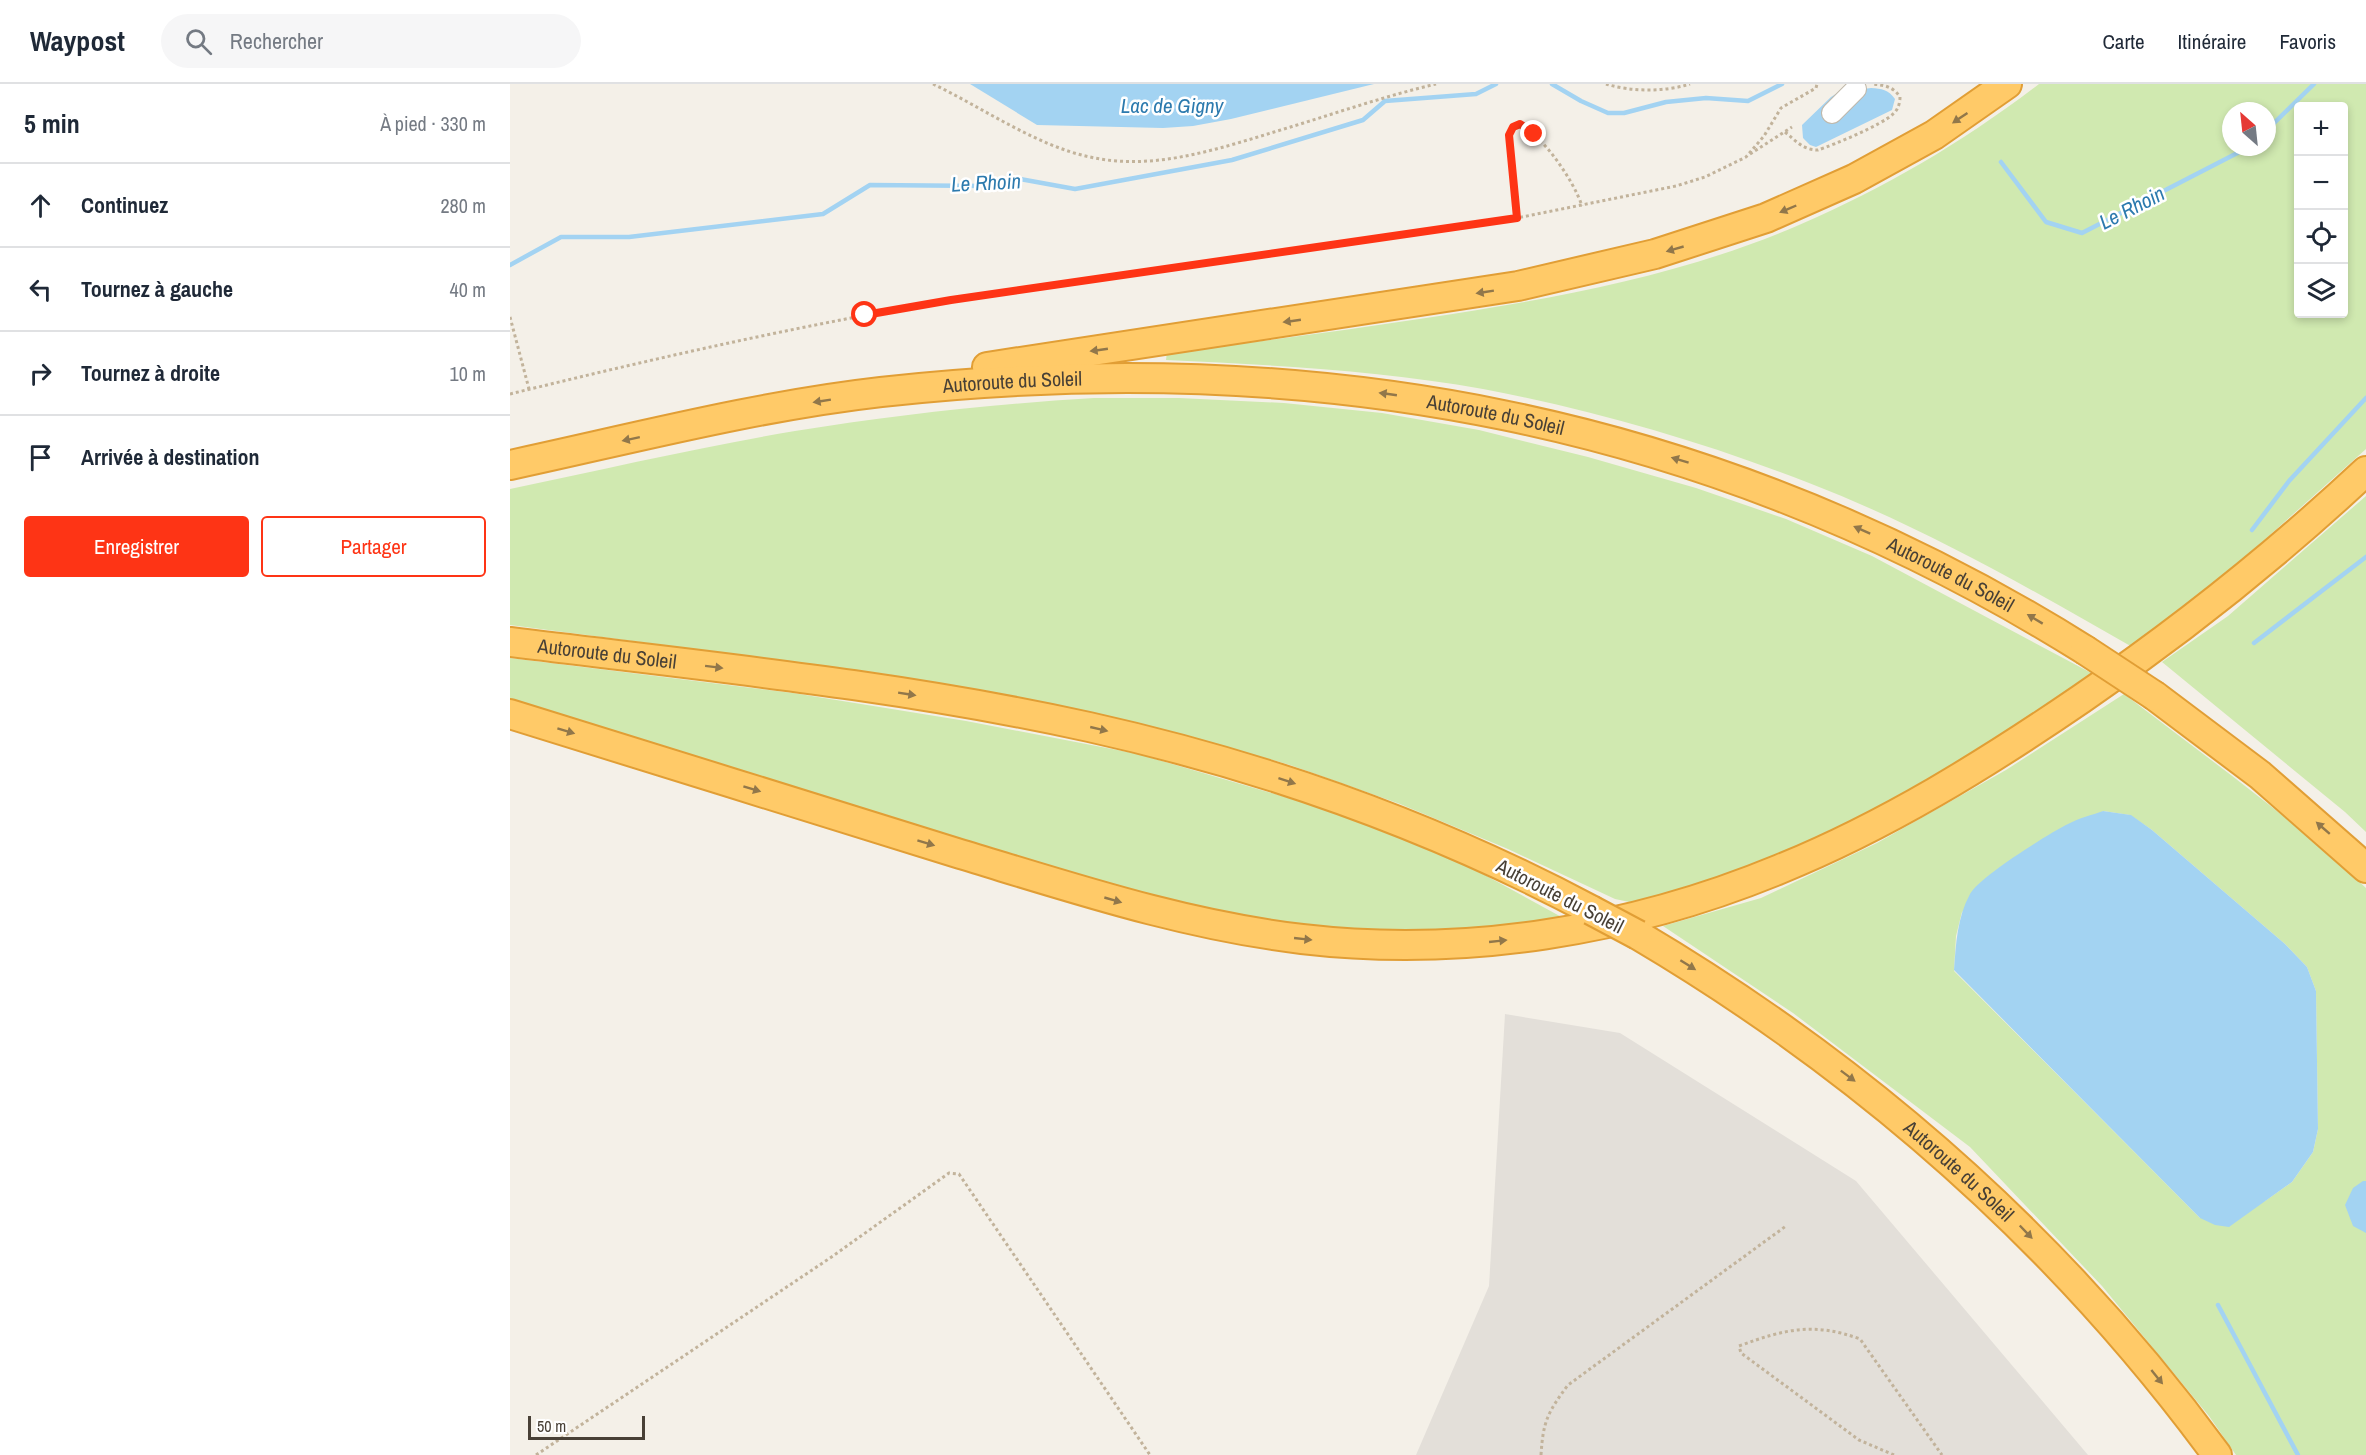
<!DOCTYPE html>
<html lang="fr">
<head>
<meta charset="utf-8">
<style>
	body { margin:0; font-family:"Archivo Narrow",sans-serif; background:#f6f6f7; color:#1f2937 }
	.controls { position:absolute; right:18px; top:18px; display:grid; overflow:hidden; border-radius:6px; box-shadow:0 3px 9px #0003 }
	.controls button { width:54px; height:54px; display:grid; place-items:center; padding:0; border:0; border-bottom:2px solid #e0e1e3; background:#fff; color:#1f2937; font:30px sans-serif }
	.compass { position:absolute; left:1712px; top:18px; width:54px; height:54px; border-radius:50%; background:#fff; box-shadow:0 3px 9px #0003; rotate:333deg }
	.scale { position:absolute; left:18px; bottom:15px; width:117px; box-sizing:border-box; padding-left:6px; border:3px solid #484036; border-top:0; font-size:16px; line-height:21px; white-space:nowrap; color:#484036; -webkit-text-stroke:4px #fff; paint-order:stroke }
	.stop { position:absolute; width:18px; height:18px; margin:-14px; border:4px solid #fe3415; border-radius:50%; background:#fff }
	.stop.end { background:#fe3415; border-color:#fff; box-shadow:0 2px 6px #0008 }
	.list { margin:0; padding:0; list-style:none }
	h2 { display:flex; justify-content:space-between; align-items:center; height:78px; margin:0; padding:0 24px; font-size:26px }
	h2 small { font-size:20px; font-weight:400; color:#747a83 }
	.list li { display:grid; grid-template-columns:39px 1fr auto; gap:18px; align-items:center; box-sizing:border-box; height:84px; padding:0 24px; border-top:2px solid #e0e1e3 }
	.list b { display:block; font-size:22px; white-space:nowrap }
	.list em { font-size:20px; font-style:normal; color:#747a83 }
	.actions { display:flex; gap:12px; padding:18px 24px }
	.actions a { flex:1; padding:14px 0; border:2px solid #fe3415; border-radius:6px; text-align:center; font-size:21px; color:#fe3415 }
	.actions .main { background:#fe3415; color:#fff }
	.icon { flex:none; width:33px; height:33px; fill:none; stroke:currentColor; stroke-width:2; stroke-linecap:round; stroke-linejoin:round }
	.map { position:relative; flex:none; width:1856px; height:1371px; overflow:hidden }
	header { display:flex; align-items:center; gap:36px; box-sizing:border-box; height:84px; padding:0 30px; background:#fff; border-bottom:2px solid #e0e1e3 }
	header strong { font-size:28px }
	nav { display:flex; gap:33px; margin-inline-start:auto; font-size:21px }
	.search { width:420px; height:54px; background:#f6f6f7; display:flex; align-items:center; gap:15px; box-sizing:border-box; padding:0 21px; border-radius:33px; color:#747a83; font-size:22px }
	main { display:flex }
	aside { flex:1; background:#fff }
	.map>svg:first-child { display:block }
	.industrial { fill:#e3dfd9 }
	.green { fill:#d0e9b0; fill-rule:evenodd }
	.water { fill:#a3d3f2 }
	.lines { fill:none; stroke-linecap:round; stroke-linejoin:round }
	.stream { stroke:#a3d3f2; stroke-width:4.5 }
	.minor-casing { stroke:#c0b8aa; stroke-width:22 }
	.highway-casing { stroke:#e19e35; stroke-width:32 }
	.path { stroke:#c2b39b; stroke-width:3; stroke-dasharray:3 3; stroke-linecap:butt }
	.minor { stroke:#fff; stroke-width:20 }
	.highway { stroke:#ffca68; stroke-width:28 }
	.highway-bridge-casing { stroke:#e19e35; stroke-width:32; stroke-linecap:butt }
	.highway-bridge { stroke:#ffca68; stroke-width:28 }
	.oneway { fill:#91774a }
	.route { stroke:#fe3415; stroke-width:8 }
	.labels { text-anchor:middle; stroke-width:5; stroke-linejoin:round; paint-order:stroke }
	.street-label { font-size:20px; fill:#484036; stroke:#fff }
	.water-label { font-size:21px; font-style:italic; fill:#2c7aae; stroke:#fff }
</style>
</head>
<body>
<header>
<strong>Waypost</strong>
<div class="search"><svg class="icon" aria-label="search" viewBox="0 0 24 24"><circle cx="10" cy="10" r="6"/><path d="M15 15l6 6"/></svg>Rechercher</div>
<nav><a>Carte</a><a>Itinéraire</a><a>Favoris</a></nav>
</header>
<main>
<aside>
<h2>5 min<small>À pied · 330 m</small></h2>
<ul class="list">
<li><svg class="icon" aria-label="ahead" viewBox="0 0 24 24"><path d="M12 20V5M6 11l6-6 6 6"/></svg><div><b>Continuez</b></div><em>280 m</em></li>
<li><svg class="icon" aria-label="left" viewBox="0 0 24 24"><path d="M17 20v-9H6M10 6l-5 5 5 5"/></svg><div><b>Tournez à gauche</b></div><em>40 m</em></li>
<li><svg class="icon" aria-label="right" viewBox="0 0 24 24"><path d="M7 20v-9h11M14 6l5 5-5 5"/></svg><div><b>Tournez à droite</b></div><em>10 m</em></li>
<li><svg class="icon" aria-label="arrive" viewBox="0 0 24 24"><path d="M6 21V4h12l-3 4 3 4H6"/></svg><div><b>Arrivée à destination</b></div></li>
</ul>
<div class="actions"><a class="main">Enregistrer</a><a>Partager</a></div>
</aside>
<div class="map">
<svg width="1856" height="1371" viewBox="0 0 1856 1371">
	<rect width="100%" height="100%" fill="#f4f0e8"/>
	<path class="industrial" d="M995,930L1110,949L1346,1097L1578,1371H906L979,1202Z"/>
	<g class="green">
		<path d="M1529,0H1856V365L1704,501L1624,564C1519,504 1413,443 1299,399C1194,358 1084,326 973,305C869,286 762,281 656,276L657,268C744,259 829,247 916,234C1042,215 1171,192 1289,141C1377,103 1453,58 1529,0ZM1788,22H1834V230H1788ZM1721,27H1757V63H1721Z"/>
		<path d="M584,314H669L774,319L872,329L969,346L1078,373L1186,404L1276,435L1362,472L1585,591L1553,614L1378,721L1286,766L1205,799L1129,820L1105,815L998,765L890,720L780,681L664,648L522,616L375,590L0,541V405C95,385 190,363 285,347C384,331 484,320 584,314Z"/>
		<path d="M1856,412V748L1835,728L1652,578L1718,532Z"/>
		<path d="M0,574L283,609L456,637L628,670L806,722L940,772L1057,836L895,852L746,837L583,800L0,618Z"/>
		<path d="M1614,610C1696,673 1781,733 1856,804V1371H1726L1699,1332L1592,1202L1460,1063L1283,929L1153,842L1251,814L1367,759L1496,686ZM1593,727L1620,731L1642,746L1775,860L1797,883L1806,907L1808,1045L1803,1068L1782,1098L1755,1117L1690,1134L1444,887L1446,852L1452,828Z"/>
	</g>
	<g class="water">
		<path d="M460,0H864L721,35L683,42L653,44L527,41Z"/>
		<path d="M1361,4C1372,5 1378,5 1385,15L1382,26L1306,63L1300,61L1293,54L1292,41L1321,13L1329,8Z"/>
		<path d="M1593,727L1621,731L1642,746L1775,860L1797,883L1806,907L1808,1045L1803,1068L1782,1098L1719,1143L1705,1141L1690,1134L1444,886C1446,860 1447,834 1460,810C1469,793 1538,750 1558,740C1569,734 1582,731 1593,727Z"/>
		<path d="M1853,1097H1856V1149L1843,1142L1835,1121L1843,1104Z"/>
	</g>
	<g class="lines">
		<g class="stream">
			<path d="M1042,0L1071,17L1098,29H1114L1156,18L1196,14L1238,17L1272,0"/>
			<path d="M1757,46L1804,0"/>
			<path d="M1491,78L1536,138L1572,149L1739,63"/>
			<path d="M0,181L51,153H119L313,130L360,101L477,102L510,95L565,105L722,76L853,36L875,17L966,10L986,0"/>
			<path d="M1742,446L1779,397L1856,314"/>
			<path d="M1744,559L1856,473"/>
			<path d="M1708,1221L1788,1371"/>
		</g>
		<g class="minor-casing">
			<path id="minor" d="M1322,29L1346,5"/>
		</g>
		<g class="highway-casing">
			<g id="highway">
				<path d="M477,283L1008,202L1145,170L1256,134L1344,95L1424,51L1497,0"/>
				<path id="s1" d="M0,381C121,355 247,322 371,308C804,260 1203,333 1575,566"/>
				<path id="s2" d="M0,558C193,582 389,601 579,643C754,682 923,742 1081,826"/>
				<path d="M1645,612L1750,691L1856,784"/>
				<path d="M0,630C149,676 298,723 447,769C560,803 673,841 792,855C954,874 1120,847 1270,785C1376,742 1476,680 1571,615C1672,546 1767,470 1856,387"/>
				<path id="s3" d="M1128,851C1356,986 1550,1157 1707,1371"/>
			</g>
		</g>
		<g class="path">
			<path d="M423,0C473,24 527,62 580,73C642,87 705,66 764,48C818,32 871,13 926,0"/>
			<path d="M1096,0C1121,8 1155,8 1180,0"/>
			<path d="M1275,48C1286,57 1293,66 1308,66C1323,61 1372,41 1383,30C1388,26 1390,19 1390,13C1383,2 1373,1 1362,0"/>
			<path d="M1240,70L1282,43"/>
			<path d="M1007,134L999,51L1003,43L1010,40C1033,52 1064,97 1072,122"/>
			<path d="M0,233L19,305"/>
			<path d="M0,310C146,274 292,241 441,216L1007,134L1166,102L1195,93L1236,73L1254,52L1271,24L1306,4L1307,0"/>
			<path d="M26,1371L323,1172L439,1089L449,1090L640,1371"/>
			<path d="M1031,1371C1033,1337 1038,1328 1058,1301L1276,1142"/>
			<path d="M1384,1371L1349,1356L1231,1269L1229,1262C1275,1245 1304,1238 1350,1255L1432,1371"/>
		</g>
		<use href="#minor" class="minor"/>
		<use href="#highway" class="highway"/>
		<g class="highway-bridge-casing">
			<g id="highway-bridge">
				<path d="M1575,566L1645,612"/>
				<path d="M1081,826L1128,851"/>
			</g>
		</g>
		<use href="#highway-bridge" class="highway-bridge"/>
	</g>
	<defs><path id="oneway-solid" d="M-6-.8H1V-3.2L6.5 0L1 3.2V.8H-6Z" transform="scale(1.5)"/></defs>
	<g class="oneway">
		<use href="#oneway-solid" transform="translate(1450 34) rotate(146)"/>
		<use href="#oneway-solid" transform="translate(1278 125) rotate(157)"/>
		<use href="#oneway-solid" transform="translate(1165 165) rotate(164)"/>
		<use href="#oneway-solid" transform="translate(975 208) rotate(171)"/>
		<use href="#oneway-solid" transform="translate(782 237) rotate(172)"/>
		<use href="#oneway-solid" transform="translate(589 266) rotate(172)"/>
		<use href="#oneway-solid" transform="translate(878 310) rotate(-172)"/>
		<use href="#oneway-solid" transform="translate(312 317) rotate(171)"/>
		<use href="#oneway-solid" transform="translate(121 355) rotate(168)"/>
		<use href="#oneway-solid" transform="translate(1170 376) rotate(-163)"/>
		<use href="#oneway-solid" transform="translate(1352 446) rotate(-156)"/>
		<use href="#oneway-solid" transform="translate(1525 535) rotate(-149)"/>
		<use href="#oneway-solid" transform="translate(204 583) rotate(7)"/>
		<use href="#oneway-solid" transform="translate(397 610) rotate(9)"/>
		<use href="#oneway-solid" transform="translate(589 645) rotate(13)"/>
		<use href="#oneway-solid" transform="translate(56 647) rotate(17)"/>
		<use href="#oneway-solid" transform="translate(777 697) rotate(18)"/>
		<use href="#oneway-solid" transform="translate(242 705) rotate(17)"/>
		<use href="#oneway-solid" transform="translate(1813 744) rotate(-139)"/>
		<use href="#oneway-solid" transform="translate(416 759) rotate(17)"/>
		<use href="#oneway-solid" transform="translate(603 816) rotate(16)"/>
		<use href="#oneway-solid" transform="translate(793 855) rotate(6)"/>
		<use href="#oneway-solid" transform="translate(988 857) rotate(-6)"/>
		<use href="#oneway-solid" transform="translate(1178 881) rotate(32)"/>
		<use href="#oneway-solid" transform="translate(1338 992) rotate(37)"/>
		<use href="#oneway-solid" transform="translate(1516 1148) rotate(46)"/>
		<use href="#oneway-solid" transform="translate(1647 1293) rotate(51)"/>
	</g>
	<g class="lines">
		<path class="route" d="M355,231L441,216L1007,134L999,51L1003,43L1010,40L1024,50"/>
	</g>
	<g class="labels">
		<g class="street-label">
			<text dy="7" stroke="none"><textPath href="#s1" startOffset="510">Autoroute du Soleil</textPath></text>
			<text dy="7" stroke="none"><textPath href="#s1" startOffset="996">Autoroute du Soleil</textPath></text>
			<text dy="7" stroke="none"><textPath href="#s1" startOffset="1480">Autoroute du Soleil</textPath></text>
			<text dy="7" stroke="none"><textPath href="#s2" startOffset="98">Autoroute du Soleil</textPath></text>
			<text transform="translate(1050 812) rotate(27)" y="7">Autoroute du Soleil</text>
			<text dy="7" stroke="none"><textPath href="#s3" startOffset="399">Autoroute du Soleil</textPath></text>
		</g>
		<g class="water-label">
			<text x="662" y="29">Lac de Gigny</text>
			<text transform="translate(476 99) rotate(-3)" y="7">Le Rhoin</text>
			<text transform="translate(1622 124) rotate(-27)" y="7">Le Rhoin</text>
		</g>
	</g>
</svg>
<div class="controls">
<button>+</button>
<button>−</button>
<button><svg class="icon" aria-label="locate" viewBox="0 0 24 24"><circle cx="12" cy="12" r="6"/><path d="M12 2v4M12 18v4M2 12h4M18 12h4"/></svg></button>
<button><svg class="icon" aria-label="layers" viewBox="0 0 24 24"><path d="M12 4l9 5-9 5-9-5zM3 14l9 5 9-5"/></svg></button>
</div>
<svg class="compass" viewBox="-18 -18 36 36"><path d="M0-13l5 13h-10z" fill="#e53935"/><path d="M0 13l5-13h-10z" fill="#747a83"/></svg>
<div class="scale">50 m</div>
<div class="stop" style="left:355px;top:231px"></div>
<div class="stop end" style="left:1024px;top:50px"></div>
</div>
</main>
</body>
</html>
